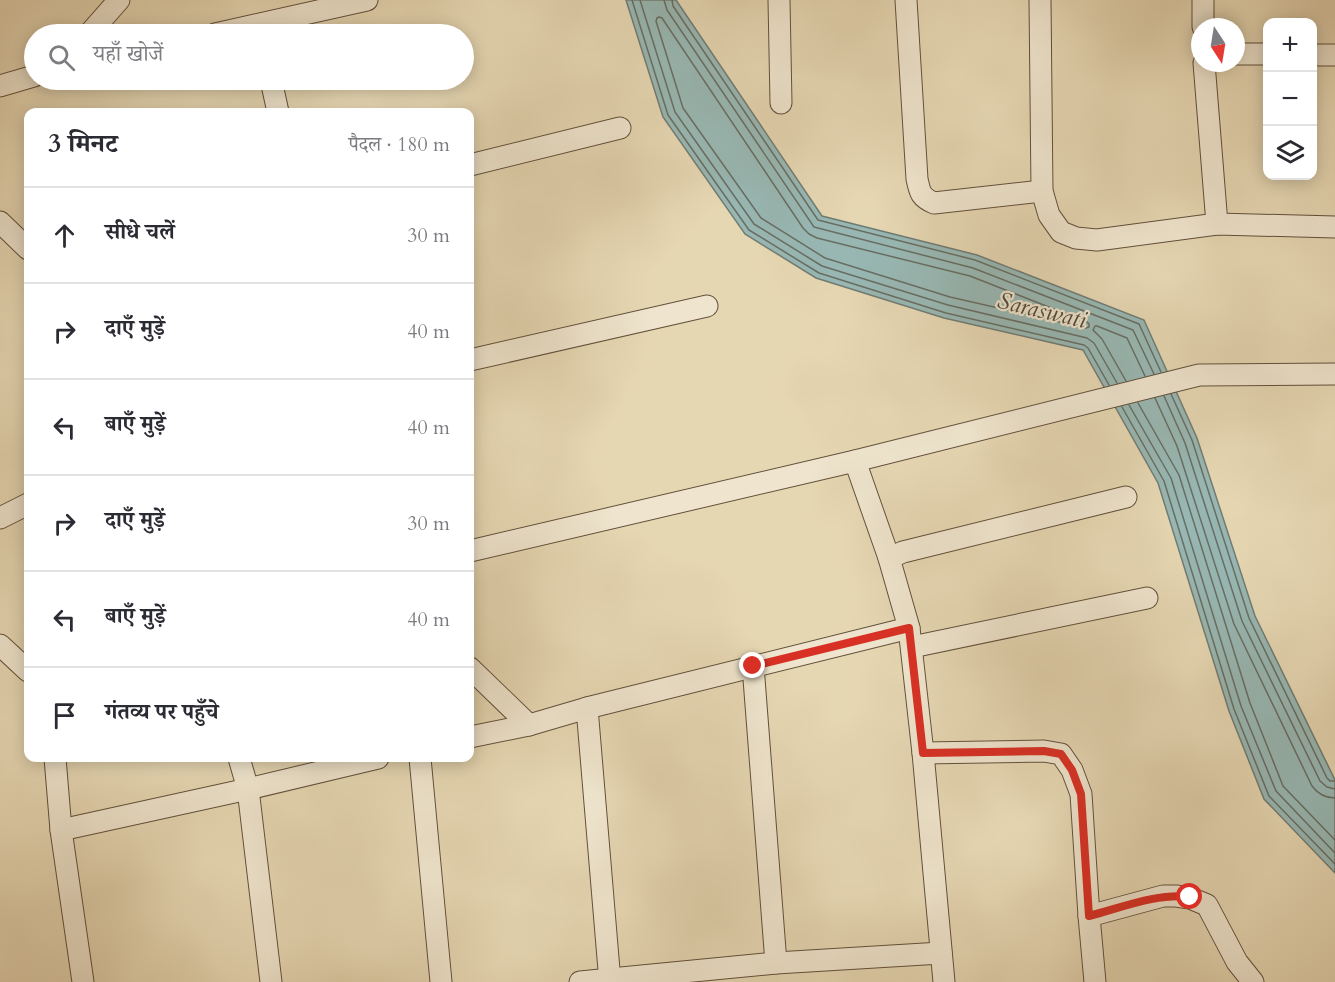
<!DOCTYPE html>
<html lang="hi">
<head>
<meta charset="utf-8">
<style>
	body { margin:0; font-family:Cardo,"Noto Serif Devanagari",serif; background:#f2f2f3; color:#2b2b33 }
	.controls { position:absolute; right:18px; top:18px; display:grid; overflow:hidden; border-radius:12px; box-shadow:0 3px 15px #0003 }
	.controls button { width:54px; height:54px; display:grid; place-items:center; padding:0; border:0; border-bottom:2px solid #e1e1e2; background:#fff; color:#2b2b33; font:30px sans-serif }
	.compass { position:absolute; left:1191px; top:18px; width:54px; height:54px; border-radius:50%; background:#fff; box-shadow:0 3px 15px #0003; rotate:168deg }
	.stop { position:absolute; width:18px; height:18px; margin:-14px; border:4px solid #d93025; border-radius:50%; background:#fff }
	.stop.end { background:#d93025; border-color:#fff; box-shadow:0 2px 6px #0008 }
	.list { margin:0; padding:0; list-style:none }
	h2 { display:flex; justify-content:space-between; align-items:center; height:78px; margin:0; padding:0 24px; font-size:26px }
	h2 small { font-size:20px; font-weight:400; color:#7c7c81 }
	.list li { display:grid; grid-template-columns:39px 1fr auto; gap:18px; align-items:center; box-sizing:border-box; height:96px; padding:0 24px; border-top:2px solid #e1e1e2 }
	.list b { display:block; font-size:22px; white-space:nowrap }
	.list em { font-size:20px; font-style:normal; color:#7c7c81 }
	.icon { flex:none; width:33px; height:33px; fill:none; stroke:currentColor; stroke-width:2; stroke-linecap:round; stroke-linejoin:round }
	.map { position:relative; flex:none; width:1335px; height:982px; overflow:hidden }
	.search { position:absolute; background:#fff; box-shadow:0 3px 15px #0003; left:24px; top:24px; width:450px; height:66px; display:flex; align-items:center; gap:15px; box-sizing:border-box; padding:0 21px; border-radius:33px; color:#7c7c81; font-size:22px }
	.panel { position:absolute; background:#fff; box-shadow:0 3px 15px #0003; left:24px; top:108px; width:450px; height:654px; border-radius:12px }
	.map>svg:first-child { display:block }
	.water { fill:#98b8b4; stroke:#717c74; stroke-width:1.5 }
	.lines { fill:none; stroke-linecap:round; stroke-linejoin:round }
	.shore { stroke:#686e64; stroke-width:1.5 }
	.minor-casing { stroke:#63503b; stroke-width:23 }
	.minor { stroke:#efe5ce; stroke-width:21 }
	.route { stroke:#d93025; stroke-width:8 }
	.labels { text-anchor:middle; stroke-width:4.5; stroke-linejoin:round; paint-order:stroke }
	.water-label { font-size:24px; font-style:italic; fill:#4f483b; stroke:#efe5ce }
</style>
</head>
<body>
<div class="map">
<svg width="1335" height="982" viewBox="0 0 1335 982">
	<rect width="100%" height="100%" fill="#e6d7b3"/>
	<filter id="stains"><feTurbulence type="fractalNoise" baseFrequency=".00333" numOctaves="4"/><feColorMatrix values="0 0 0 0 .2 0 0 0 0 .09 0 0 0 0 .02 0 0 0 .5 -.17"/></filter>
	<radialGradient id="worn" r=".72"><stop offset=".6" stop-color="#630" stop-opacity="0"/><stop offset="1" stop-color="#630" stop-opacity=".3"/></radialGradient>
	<path class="water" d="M626,0H676L822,216L977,255L1144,320L1197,438L1255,616L1335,780V873L1264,799L1229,711L1158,483L1083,350L944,318L816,278L745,234L663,117Z"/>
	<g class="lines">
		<g class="shore">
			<path d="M632,0L668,115L749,230L819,273L946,313L1084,345L1088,348L1109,385"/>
			<path d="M640,0L675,112L754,224L822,266L948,305L1087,338L1094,343L1117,383"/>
			<path d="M664,0L667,10L814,227L973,268L1133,330L1154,374"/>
			<path d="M672,0L673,6L818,220L975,260L1139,324L1161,372"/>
			<path d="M659,17L662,18L803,228L809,234L817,238L970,276L1087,322L1089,324V327L1086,328L950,297L825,258L761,218L683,108L656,21L657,18Z"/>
			<path d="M1126,381L1102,339L1093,330L1095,326H1097L1127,338L1145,376"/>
			<path d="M1171,394L1192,440L1249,618L1327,778L1330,781H1335"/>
			<path d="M1164,396L1185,443L1242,621L1320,781L1327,787L1335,789"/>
			<path d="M1155,398L1177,446L1234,624L1312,786C1318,794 1325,798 1335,798"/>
			<path d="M1138,403L1179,475L1250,703L1283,786L1335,840"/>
			<path d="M1129,405L1171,478L1241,706L1276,791L1335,853"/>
			<path d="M1122,407L1164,481L1234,709L1269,796L1335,864"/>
		</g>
		<g class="minor-casing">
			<g id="minor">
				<path d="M779,0L781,103"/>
				<path d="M906,0L917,179C920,192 920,197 934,203L1042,191"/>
				<path d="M1040,0L1042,191L1049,215L1061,232L1076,238L1097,240L1217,224L1335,227"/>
				<path d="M1203,0V27"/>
				<path d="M89,34L119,0"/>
				<path d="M215,34L367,0"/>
				<path d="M1236,54H1268"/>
				<path d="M1312,55H1335"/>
				<path d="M1204,63L1217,224"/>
				<path d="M271,80L278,112"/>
				<path d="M0,86L34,76"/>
				<path d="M470,165L620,128"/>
				<path d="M0,222L28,249"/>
				<path d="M470,360L707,306"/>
				<path d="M855,461L889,558L909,628L923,753L944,982"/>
				<path d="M0,518L28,504"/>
				<path d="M470,551L855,461L1199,375L1335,374"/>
				<path d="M889,558L903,552L1126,497"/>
				<path d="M0,645L28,671"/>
				<path d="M912,647L1147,598"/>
				<path d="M753,666L776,963"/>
				<path d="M470,668L529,725"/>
				<path d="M587,708L610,982"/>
				<path d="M470,737L529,725L587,708L909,628"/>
				<path d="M923,753L1044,751L1061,754L1072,770L1081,794L1089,916L1095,982"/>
				<path d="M55,758L61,830L83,982"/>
				<path d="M239,758L248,789L271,982"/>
				<path d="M420,758L441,982"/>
				<path d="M61,830L248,789L378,758"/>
				<path d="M1089,916L1163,896H1176L1190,898L1207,905L1237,962L1253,982"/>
				<path d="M580,982L776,963L941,953"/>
			</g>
		</g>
		<use href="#minor" class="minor"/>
	</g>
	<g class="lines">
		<path class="route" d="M753,666L909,628L923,753L1044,751L1061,754L1072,770L1081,794L1089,916C1121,908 1156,893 1190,897"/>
	</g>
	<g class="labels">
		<g class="water-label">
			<text transform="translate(1042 310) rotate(13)" y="8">Saraswati</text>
		</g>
	</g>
	<rect width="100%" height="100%" filter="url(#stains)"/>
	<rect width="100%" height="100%" fill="url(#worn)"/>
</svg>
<div class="controls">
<button>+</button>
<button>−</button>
<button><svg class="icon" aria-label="layers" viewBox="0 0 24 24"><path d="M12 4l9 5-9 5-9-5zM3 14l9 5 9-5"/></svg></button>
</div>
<svg class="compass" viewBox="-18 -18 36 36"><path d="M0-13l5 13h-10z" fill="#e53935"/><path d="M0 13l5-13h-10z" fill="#7c7c81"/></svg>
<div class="stop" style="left:1190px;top:897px"></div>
<div class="stop end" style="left:753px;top:666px"></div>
<div class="search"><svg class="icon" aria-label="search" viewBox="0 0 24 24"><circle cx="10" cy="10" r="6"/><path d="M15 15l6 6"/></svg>यहाँ खोजें</div>
<section class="panel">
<h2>3 मिनट<small>पैदल · 180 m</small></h2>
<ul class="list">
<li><svg class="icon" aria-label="ahead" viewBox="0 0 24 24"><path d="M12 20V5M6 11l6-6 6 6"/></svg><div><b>सीधे चलें</b></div><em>30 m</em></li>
<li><svg class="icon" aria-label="right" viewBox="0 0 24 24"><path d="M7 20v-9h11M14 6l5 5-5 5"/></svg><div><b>दाएँ मुड़ें</b></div><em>40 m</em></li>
<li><svg class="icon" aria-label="left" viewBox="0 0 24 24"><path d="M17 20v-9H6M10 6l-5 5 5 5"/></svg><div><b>बाएँ मुड़ें</b></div><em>40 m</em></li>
<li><svg class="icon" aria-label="right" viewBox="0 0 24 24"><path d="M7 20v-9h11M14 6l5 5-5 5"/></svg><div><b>दाएँ मुड़ें</b></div><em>30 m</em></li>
<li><svg class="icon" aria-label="left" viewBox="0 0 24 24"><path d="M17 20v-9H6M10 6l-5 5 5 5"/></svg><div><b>बाएँ मुड़ें</b></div><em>40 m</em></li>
<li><svg class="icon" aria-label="arrive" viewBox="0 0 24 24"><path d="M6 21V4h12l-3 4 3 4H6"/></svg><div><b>गंतव्य पर पहुँचे</b></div></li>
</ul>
</section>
</div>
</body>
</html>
